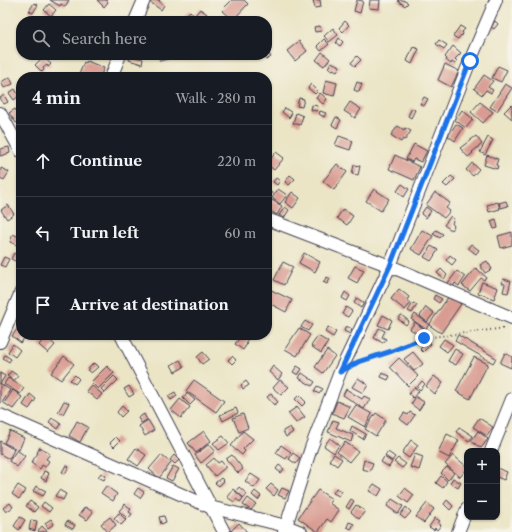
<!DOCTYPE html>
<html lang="en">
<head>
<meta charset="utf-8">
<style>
	body { margin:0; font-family:"Libre Caslon Text",serif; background:#242831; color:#f1f3f6 }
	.controls { position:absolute; right:12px; bottom:12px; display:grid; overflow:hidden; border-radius:8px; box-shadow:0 1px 3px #0004 }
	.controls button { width:36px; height:36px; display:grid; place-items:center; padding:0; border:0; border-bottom:1px solid #363941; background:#171b24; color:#f1f3f6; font:20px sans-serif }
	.stop { position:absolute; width:12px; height:12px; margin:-9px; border:3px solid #1a73e8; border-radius:50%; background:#fff }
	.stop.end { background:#1a73e8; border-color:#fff; box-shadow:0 1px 4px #0008 }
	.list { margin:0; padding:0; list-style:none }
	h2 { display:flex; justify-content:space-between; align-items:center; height:52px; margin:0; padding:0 16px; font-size:17px }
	h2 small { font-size:13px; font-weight:400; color:#9ea1a6 }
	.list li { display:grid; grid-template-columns:26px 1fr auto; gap:12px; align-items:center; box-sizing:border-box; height:72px; padding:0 16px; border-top:1px solid #363941 }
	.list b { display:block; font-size:15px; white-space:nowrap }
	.list em { font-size:13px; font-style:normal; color:#9ea1a6 }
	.icon { flex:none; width:22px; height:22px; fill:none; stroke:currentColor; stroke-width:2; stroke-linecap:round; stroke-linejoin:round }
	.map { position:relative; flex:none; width:512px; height:532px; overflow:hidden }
	.search { position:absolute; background:#171b24; box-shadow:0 1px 3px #0004; left:16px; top:16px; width:256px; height:44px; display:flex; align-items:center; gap:10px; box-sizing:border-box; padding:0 14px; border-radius:16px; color:#9ea1a6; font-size:15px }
	.panel { position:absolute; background:#171b24; box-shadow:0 1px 3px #0004; left:16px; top:72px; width:256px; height:268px; border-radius:16px }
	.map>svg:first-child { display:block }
	.building { fill:#d99c92 }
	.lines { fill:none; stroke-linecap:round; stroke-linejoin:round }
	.minor-casing { stroke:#403f50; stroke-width:14 }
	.path { stroke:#403f50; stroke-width:2; stroke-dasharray:1 3; stroke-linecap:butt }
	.minor { stroke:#fff; stroke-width:12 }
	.route { stroke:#1a73e8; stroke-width:5 }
</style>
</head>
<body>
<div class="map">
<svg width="512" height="532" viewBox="0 0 512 532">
	<rect width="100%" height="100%" fill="#f7f3e8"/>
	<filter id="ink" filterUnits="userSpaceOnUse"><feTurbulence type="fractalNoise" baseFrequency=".025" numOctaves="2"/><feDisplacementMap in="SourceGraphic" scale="8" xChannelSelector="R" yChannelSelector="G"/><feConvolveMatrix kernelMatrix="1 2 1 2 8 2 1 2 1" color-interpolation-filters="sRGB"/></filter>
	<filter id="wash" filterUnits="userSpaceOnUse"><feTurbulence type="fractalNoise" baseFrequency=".012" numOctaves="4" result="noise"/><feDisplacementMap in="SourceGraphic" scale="16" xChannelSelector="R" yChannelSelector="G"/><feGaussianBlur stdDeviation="0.9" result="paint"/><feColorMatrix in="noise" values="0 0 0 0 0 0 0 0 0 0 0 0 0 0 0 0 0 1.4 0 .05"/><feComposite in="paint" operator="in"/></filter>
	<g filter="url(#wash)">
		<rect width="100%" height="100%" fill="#ebe5c6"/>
		<g id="blocks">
			<g class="building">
				<path d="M50,0H69L65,7L61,4L60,6Z"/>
				<path d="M97,0H106L108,2L104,7Z"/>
				<path d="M152,0H160L159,1L164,5L161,10L150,2Z"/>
				<path d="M232,0H244L248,4L233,20L222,10Z"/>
				<path d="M313,0H320L321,7L315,8Z"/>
				<path d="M357,0L363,1L360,13L354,11Z"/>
				<path d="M370,0H380L379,9L369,8Z"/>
				<path d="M399,0H403L408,3L405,6L398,1Z"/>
				<path d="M34,3L38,5L33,13L29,11Z"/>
				<path d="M49,4L56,10L51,16L44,10Z"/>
				<path d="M200,9L207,14L202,21L195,15Z"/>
				<path d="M190,11L196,18L192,21H185L183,18Z"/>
				<path d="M345,21L349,25L343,32L339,28Z"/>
				<path d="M495,21L498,24L494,29L491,27Z"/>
				<path d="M320,26L321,31L315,32L314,27Z"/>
				<path d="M460,26L465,29L462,32L463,33L462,36L461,35L458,39L453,36Z"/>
				<path d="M333,28L338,35L329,42L324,36Z"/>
				<path d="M339,38L343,42L340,46L336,43Z"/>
				<path d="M324,39L329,44L321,51L317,46Z"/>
				<path d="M439,40L447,45L444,49L436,44Z"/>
				<path d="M299,41L307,51L295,61L287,51Z"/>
				<path d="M453,46L461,53L455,59L457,61L455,64L452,62L451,64L446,60L447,59L445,57Z"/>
				<path d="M413,47L419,49L412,64L407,61Z"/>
				<path d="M267,51L271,57L266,60L262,55H267Z"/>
				<path d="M322,52L330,59L324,66L316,60Z"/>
				<path d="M130,55L143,59L142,64L129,60Z"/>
				<path d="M159,55H170L171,58L160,61Z"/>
				<path d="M357,56L361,60L355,66L351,63Z"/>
				<path d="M43,57L51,64L48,67L47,65L43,68L44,70L42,72L35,65Z"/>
				<path d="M87,61L104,68L100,77H78L84,62L86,63Z"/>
				<path d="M331,62L340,66L337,71L333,69V70L328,68Z"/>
				<path d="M445,64L459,71L451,87L438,80Z"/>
				<path d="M498,66L507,70L501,82L492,78Z"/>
				<path d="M484,75L493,81L488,87L493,90L491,93L486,90L482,95L474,89Z"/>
				<path d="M10,77L13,84L4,88L1,82Z"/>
				<path d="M326,80L337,83L334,96L323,93Z"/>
				<path d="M357,82L362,84L359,92L354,90Z"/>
				<path d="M311,84L318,91L315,94L308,88Z"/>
				<path d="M505,84L512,88L497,111L490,107Z"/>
				<path d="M15,89L19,96L14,100L9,93Z"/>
				<path d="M320,93L327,99L323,104L316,98Z"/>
				<path d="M4,95L8,102L4,104L0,98Z"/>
				<path d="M424,97L428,99L424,106L420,104Z"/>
				<path d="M299,98L304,99L302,107L297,106Z"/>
				<path d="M350,102L361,109L355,118L344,111Z"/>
				<path d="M480,102L493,112L483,123L471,112Z"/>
				<path d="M312,105L318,106L317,111L311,110Z"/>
				<path d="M511,105L512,106V119L504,112Z"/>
				<path d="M285,108L292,113L289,118L282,112Z"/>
				<path d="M412,108L415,110L411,118L408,116Z"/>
				<path d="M15,109L21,118V120L16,123L9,113Z"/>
				<path d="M462,110L473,119L466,128L455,120Z"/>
				<path d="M320,111L326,113L324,117L319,114Z"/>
				<path d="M296,113L303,116L300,125L293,123Z"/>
				<path d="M336,117L341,120L337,128L332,125Z"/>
				<path d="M456,124L463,128L455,141L448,136Z"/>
				<path d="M398,126L404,130L405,128L411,131L405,140L403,139L401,142L391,135Z"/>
				<path d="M339,136L353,141L350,150L335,145Z"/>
				<path d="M476,136L482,144L472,152L473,153L468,157L460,148Z"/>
				<path d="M488,137L493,140L485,155L480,152Z"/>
				<path d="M414,144L427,151L421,162L414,159L412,162L406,159Z"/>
				<path d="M9,147L10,153L0,156V149Z"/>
				<path d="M276,152L284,158L274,170L267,164Z"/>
				<path d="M395,155L420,167L414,180L389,169Z"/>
				<path d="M487,155L498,159L496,165L498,166L497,169L484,165Z"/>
				<path d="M472,163L479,169L473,176L466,170Z"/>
				<path d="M337,164L347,172L334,190L323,181Z"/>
				<path d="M354,165L360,166L358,175L352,174Z"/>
				<path d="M1,168L9,172L4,180L0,178Z"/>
				<path d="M290,175L295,179L289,185L285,182Z"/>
				<path d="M451,176L455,179L447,187L443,184Z"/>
				<path d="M276,178L280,181L277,185L273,182Z"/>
				<path d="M402,184L409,189L404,197L397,191Z"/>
				<path d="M267,189L272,193L267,200Z"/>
				<path d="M278,189L287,195L280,204L272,198Z"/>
				<path d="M374,189L389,199L381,211L366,201Z"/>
				<path d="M292,192L300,198L293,208L285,202Z"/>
				<path d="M435,192L450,203L446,208L450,211L444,218L426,205Z"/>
				<path d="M272,200L282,206L277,215L267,209Z"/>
				<path d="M506,201L508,206L501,208L499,203Z"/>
				<path d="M498,202L500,209L489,212L487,205Z"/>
				<path d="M8,205L14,214L7,219L1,210Z"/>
				<path d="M285,207L289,210L284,218L279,215Z"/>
				<path d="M426,207L431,211L426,218L421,214Z"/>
				<path d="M343,209L353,216L347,225L337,218Z"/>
				<path d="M451,216L454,219L452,223L454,226L451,230L444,225Z"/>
				<path d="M496,219L498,228L494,229L491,221Z"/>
				<path d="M422,230L433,236L421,255L411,249Z"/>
				<path d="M436,230L443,234L440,238L433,234Z"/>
				<path d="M512,232V245L501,248L498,236Z"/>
				<path d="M13,234L21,238V242L19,246L10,242Z"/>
				<path d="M471,244L479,250L476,254L468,248Z"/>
				<path d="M431,246L438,250L431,261L424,257Z"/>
				<path d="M14,253L20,256L17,262L11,259Z"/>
				<path d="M304,253L320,262L315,272L299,263Z"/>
				<path d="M450,255L456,260L452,265L446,260Z"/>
				<path d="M4,257L9,259L5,267L0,265Z"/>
				<path d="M487,261L492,269L485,273L480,265Z"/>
				<path d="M283,262L293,267L284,285L274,280Z"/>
				<path d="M355,266L364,270L357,283L348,278Z"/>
				<path d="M476,268L486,277L484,280L481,278L470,291L462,285Z"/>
				<path d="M441,269L447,275L444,279L437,273Z"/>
				<path d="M457,271L465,277L459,286L455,283L453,287L448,283Z"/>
				<path d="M327,277L330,279L327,284L323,282Z"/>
				<path d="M503,279L511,281L508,293L503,292L505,284L502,283Z"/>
				<path d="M482,282L498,288L494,299L478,293Z"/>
				<path d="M267,288L292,300L286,312L267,302Z"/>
				<path d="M399,289L409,297L407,300L411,303L405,310L391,299Z"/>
				<path d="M345,292L350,296L347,301L342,298Z"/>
				<path d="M435,295L442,299L439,303L433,299Z"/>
				<path d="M449,296L461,304L441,333L429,325Z"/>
				<path d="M357,298L364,303L361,308L354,303Z"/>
				<path d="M413,303L417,305L412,313L408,311Z"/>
				<path d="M346,307L352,311L348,317L342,314Z"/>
				<path d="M426,307L434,313L427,322L420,316Z"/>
				<path d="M415,314L429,324L426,329L411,319Z"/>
				<path d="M383,315L392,320L388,329L378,325Z"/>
				<path d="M401,315L409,321L406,325L398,319Z"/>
				<path d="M305,321L312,325L308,331L301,327Z"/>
				<path d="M415,322L425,330L421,336L410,329Z"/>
				<path d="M346,326L352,329L350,334L344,331Z"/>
				<path d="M328,327L336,332L333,337L325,332Z"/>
				<path d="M18,328L21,331V335H26L21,343L12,336Z"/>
				<path d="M299,328L310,335L297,356L285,349Z"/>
				<path d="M379,328L385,331L382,337L386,339L383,343L374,338Z"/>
				<path d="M242,335L248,339L245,343L247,344L243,350L235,344Z"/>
				<path d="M458,335L496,358L493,363L455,341Z"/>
				<path d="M318,336L328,342L321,353L311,346Z"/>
				<path d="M46,337L55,345L48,353L39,345Z"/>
				<path d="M444,339L453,345L447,352L439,346Z"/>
				<path d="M428,341L431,344L423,352L420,349Z"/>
				<path d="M13,344L20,350L15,357L8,352Z"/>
				<path d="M455,349L463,354L456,365L448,361Z"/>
				<path d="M327,350L335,356L323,373L315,367Z"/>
				<path d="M203,352L209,359L202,364L197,357Z"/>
				<path d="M413,352L423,364L414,371L404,359Z"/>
				<path d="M505,353L512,357L511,368L500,363Z"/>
				<path d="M5,355L11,359L9,362L3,358Z"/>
				<path d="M64,356L74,364L61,380L51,373Z"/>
				<path d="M232,356L236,360L232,364L228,360Z"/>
				<path d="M474,357L488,364L470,399L456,391Z"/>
				<path d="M399,358L418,376L408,386L390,367Z"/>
				<path d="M180,360L184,367L175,372L171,365Z"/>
				<path d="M94,363L98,367L91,373L87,370Z"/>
				<path d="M107,366L114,373L98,389L91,382Z"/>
				<path d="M273,366L282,374L278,380L269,372Z"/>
				<path d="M297,366L302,369L298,375L293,372Z"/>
				<path d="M11,371L18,376L14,381L7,376Z"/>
				<path d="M0,373L5,376L0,384Z"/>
				<path d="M302,373L315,382L312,386L299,378Z"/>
				<path d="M382,373L390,376L388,380L381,377Z"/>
				<path d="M75,375L79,379L75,384L70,380Z"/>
				<path d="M114,376L118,380L105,393L101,389Z"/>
				<path d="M434,376L443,383L435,394L426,386Z"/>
				<path d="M8,378L24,388L20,394L4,384Z"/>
				<path d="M358,378L368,385L363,393L352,387Z"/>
				<path d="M194,380L224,401L216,412L186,391Z"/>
				<path d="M280,380L289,387L281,395L273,388Z"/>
				<path d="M246,381L249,385L243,389L241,385Z"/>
				<path d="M422,381L425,384L420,390L417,387Z"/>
				<path d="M1,384L10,390L2,403L0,402V386Z"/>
				<path d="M91,385L102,394L97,400L86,391Z"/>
				<path d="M129,386L134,394L129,397L124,389Z"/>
				<path d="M317,386L323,389L319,394L314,391Z"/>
				<path d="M414,387L419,391L413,398L409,394Z"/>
				<path d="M346,389L362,399L364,396L370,399L364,409L343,395Z"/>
				<path d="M13,390L22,397L13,409L4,403Z"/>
				<path d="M175,392L177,396L171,400L168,396Z"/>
				<path d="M187,393L195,400L190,405L183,398Z"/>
				<path d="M30,394L36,399L29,409L23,405Z"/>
				<path d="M271,394L278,402L274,405L267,397Z"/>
				<path d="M299,395L306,402L302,406L295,399Z"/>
				<path d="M416,397L424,402L419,410L411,404Z"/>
				<path d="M180,399L190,407L181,418L171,410Z"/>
				<path d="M64,401L69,403L63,414L58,412Z"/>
				<path d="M337,401L350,407L344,418L332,413Z"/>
				<path d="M356,405L372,414L365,427L348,417Z"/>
				<path d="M122,406L127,411L121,417L117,412Z"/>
				<path d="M297,407L305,417L296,423L288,413Z"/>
				<path d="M236,408L238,413L223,421L220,415Z"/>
				<path d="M410,412L415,415L408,425L400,419L404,413L408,415Z"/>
				<path d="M376,413L386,420L376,436L365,429Z"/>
				<path d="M144,414L147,420L141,423L138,418Z"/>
				<path d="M243,414L248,428L239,432L233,418Z"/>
				<path d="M52,418L61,424L58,429L49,422Z"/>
				<path d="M479,418L493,427L487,436L473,427Z"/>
				<path d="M148,420L154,430L145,436L139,426Z"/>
				<path d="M333,420L339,422L336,428L353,435L351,442L328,432Z"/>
				<path d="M77,421L88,427L80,442L69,436Z"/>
				<path d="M352,426L366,434L363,439L350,431Z"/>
				<path d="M290,427L293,432L286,437L283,431Z"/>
				<path d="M459,427L473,436L469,441L456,432Z"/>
				<path d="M10,431L24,438L19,450L4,443Z"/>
				<path d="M204,431L211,441L196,453L188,443Z"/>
				<path d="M243,431L253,439L243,449L245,451L242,455L231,446Z"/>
				<path d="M478,431L488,439L481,448L471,441Z"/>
				<path d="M447,434L459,440L449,458L438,452Z"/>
				<path d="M223,436L229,443L219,450L213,443Z"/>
				<path d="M116,437L120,441L114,447L110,443Z"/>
				<path d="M330,438L339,445L334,453L324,446Z"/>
				<path d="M411,440L418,445L409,458L402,453Z"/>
				<path d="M0,441L14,450L9,459L0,454Z"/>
				<path d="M345,442L358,451L349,462L337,452Z"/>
				<path d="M209,444L215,451L201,463L195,455Z"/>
				<path d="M281,445L291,452L286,459L276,453Z"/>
				<path d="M40,447L50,454L46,459L49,461L45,467L42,465L40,469L31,463L38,453H37Z"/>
				<path d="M136,448L146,455L138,466L128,459Z"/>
				<path d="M17,450L25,456L17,467L9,461Z"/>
				<path d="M388,452L395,457L392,461L385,456Z"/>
				<path d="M293,453L300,458L296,464L289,459Z"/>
				<path d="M334,454L342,459L337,466L329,460Z"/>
				<path d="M415,454L423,457L419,470L410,467Z"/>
				<path d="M161,455L171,463L159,478L149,469Z"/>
				<path d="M174,455L179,460L175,464L170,460Z"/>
				<path d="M232,455L243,469L238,473L226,459Z"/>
				<path d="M453,455L467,467V469L460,477L445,464Z"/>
				<path d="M384,457L392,462L389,467L381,462Z"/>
				<path d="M214,458L218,463L221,461L226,467L215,476L206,465Z"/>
				<path d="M398,458L406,464L402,468L394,462Z"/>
				<path d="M364,460L373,463L370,471L362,469Z"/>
				<path d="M66,465L69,467L65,474L62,472Z"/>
				<path d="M279,465L284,469L281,473L276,469Z"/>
				<path d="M173,466L179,469L172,481L166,478Z"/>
				<path d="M447,467L454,473L448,480L441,473Z"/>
				<path d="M497,468L507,472L504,480L497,477Z"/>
				<path d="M44,471L49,473L46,481L41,478Z"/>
				<path d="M101,473L106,476L104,480L98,477Z"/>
				<path d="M251,474L260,480L254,488L245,481Z"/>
				<path d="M441,476L447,481L443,488L436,483Z"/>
				<path d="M221,478L224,481L219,486L215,483Z"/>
				<path d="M453,478L461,483L458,488L450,483Z"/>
				<path d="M271,484L278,490L274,496L266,489Z"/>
				<path d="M374,484L382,489L378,496L369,491Z"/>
				<path d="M18,485L26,490L19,499L12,494Z"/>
				<path d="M36,486L46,491L43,496L33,491Z"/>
				<path d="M106,486L117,494L113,501L101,493Z"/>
				<path d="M239,487L247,494L244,498L236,491Z"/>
				<path d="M138,488L144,492L140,498L134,494Z"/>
				<path d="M282,488L289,491L285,498L278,495Z"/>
				<path d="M336,488L342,491L339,496L333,493Z"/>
				<path d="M405,488L414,495L408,503L399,496Z"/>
				<path d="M233,489L243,498L240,502L236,499L234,502L227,497Z"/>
				<path d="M59,490L66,494L63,500L55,496Z"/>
				<path d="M318,490L332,499L329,503L339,510L331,522L327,519L318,532L298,518Z"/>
				<path d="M255,491L261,496L258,500L252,495Z"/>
				<path d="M248,498L256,504L251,510L243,505Z"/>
				<path d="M351,499L354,501L349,509L346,507Z"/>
				<path d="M392,499L403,506L398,514L387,506Z"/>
				<path d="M447,500L453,506L450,510L444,504Z"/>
				<path d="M30,501L38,507L34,512L26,506Z"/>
				<path d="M44,502L52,508L49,512L41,506Z"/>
				<path d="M10,503L13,507L6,512L3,508Z"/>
				<path d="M427,503L434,509L424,523L416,517Z"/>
				<path d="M125,504L131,509L129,512L132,514L128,519L119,511Z"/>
				<path d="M356,505L365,511L359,519L351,512Z"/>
				<path d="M85,507L93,512L87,520L79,515Z"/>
				<path d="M406,507L411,512L405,519L400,515Z"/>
				<path d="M119,513L126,520L121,525L114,518Z"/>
				<path d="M164,516L166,522L161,524L159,517Z"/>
				<path d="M20,517L25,520L19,530L14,526Z"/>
				<path d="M110,517L116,525L108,532L101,524Z"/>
				<path d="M435,518L440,521L438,523L441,525L437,530L435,528L434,530L429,527Z"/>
				<path d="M51,519L54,524L48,528L45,523Z"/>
				<path d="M31,520L37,521L35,531L29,529Z"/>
				<path d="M67,521L75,525L73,529L65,525Z"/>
				<path d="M349,522L354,524L351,529L347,527Z"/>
				<path d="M239,523L247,532H232L231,531Z"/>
				<path d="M42,526L48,532H39L38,531Z"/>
			</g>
		</g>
	</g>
	<g filter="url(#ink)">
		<use href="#blocks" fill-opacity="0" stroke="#403f50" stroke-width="1"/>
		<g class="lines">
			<g class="minor-casing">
				<g id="minor">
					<path d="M135,21L144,0"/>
					<path d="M111,77L120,55"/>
					<path d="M0,113L21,151"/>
					<path d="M267,219L390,266L512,318"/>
					<path d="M121,335L224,532"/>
					<path d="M0,342L21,292"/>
					<path d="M0,415L210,507L286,526L301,532"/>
					<path d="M491,451L512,399"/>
					<path d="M284,532L311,448L340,372L390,266L470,61L496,0"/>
					<path d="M458,532L467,509"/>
				</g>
			</g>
			<path class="path" d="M355,363L392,351L424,338L506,328"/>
			<use href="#minor" class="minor"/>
		</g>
	</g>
	<g class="lines" filter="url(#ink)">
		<path class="route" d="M424,338L392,351L358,362L340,372L390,266L470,61"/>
	</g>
</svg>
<div class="controls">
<button>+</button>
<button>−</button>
</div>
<div class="stop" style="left:470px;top:61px"></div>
<div class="stop end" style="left:424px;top:338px"></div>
<div class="search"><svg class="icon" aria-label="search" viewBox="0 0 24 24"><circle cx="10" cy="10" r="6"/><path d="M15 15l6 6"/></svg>Search here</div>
<section class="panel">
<h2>4 min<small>Walk · 280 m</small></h2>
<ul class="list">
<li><svg class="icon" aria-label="ahead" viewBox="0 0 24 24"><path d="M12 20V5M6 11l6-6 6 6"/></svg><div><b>Continue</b></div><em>220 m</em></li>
<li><svg class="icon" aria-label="left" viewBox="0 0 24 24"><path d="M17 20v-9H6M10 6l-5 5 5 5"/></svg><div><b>Turn left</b></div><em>60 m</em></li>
<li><svg class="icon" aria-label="arrive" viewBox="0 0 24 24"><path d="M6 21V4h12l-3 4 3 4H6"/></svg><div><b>Arrive at destination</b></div></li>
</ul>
</section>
</div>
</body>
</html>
